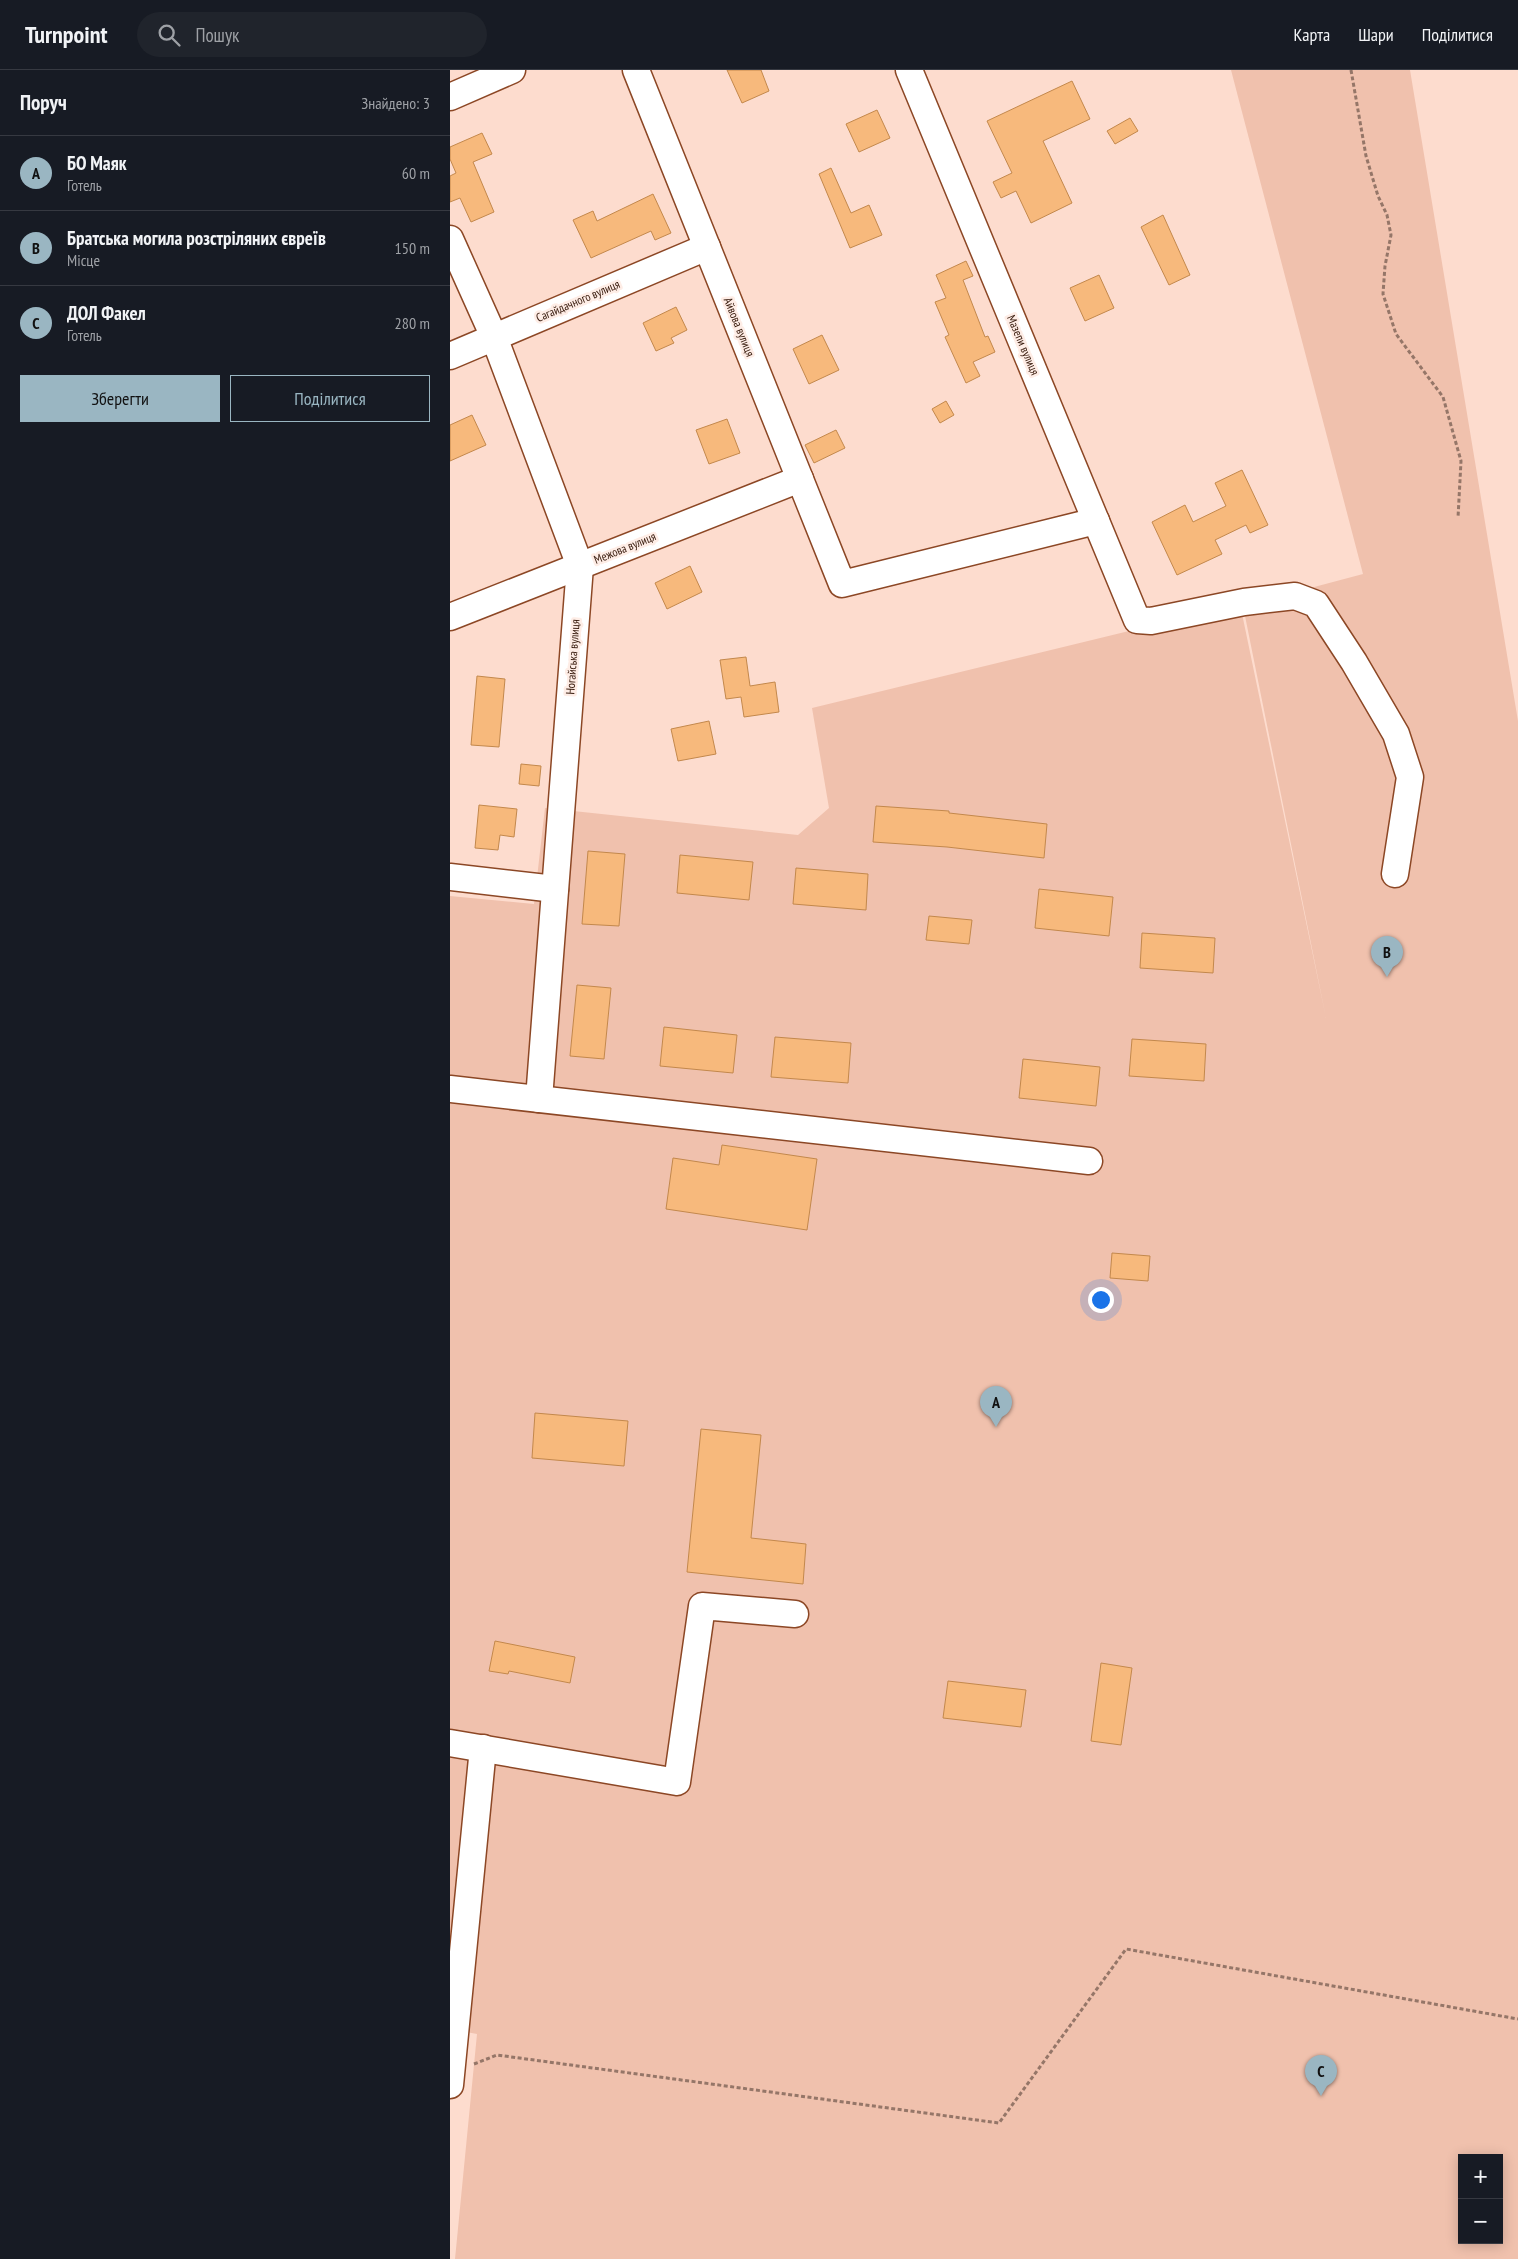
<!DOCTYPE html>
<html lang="uk">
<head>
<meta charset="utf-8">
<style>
	body { margin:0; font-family:"PT Sans Narrow",sans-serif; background:#20242c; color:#f1f3f6 }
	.controls { position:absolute; right:15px; bottom:15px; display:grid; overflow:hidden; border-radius:0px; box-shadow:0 2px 12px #0003 }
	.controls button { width:45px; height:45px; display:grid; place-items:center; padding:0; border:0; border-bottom:1px solid #363941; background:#171b24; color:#f1f3f6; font:25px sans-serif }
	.you { position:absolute; left:650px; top:1229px; width:18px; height:18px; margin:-12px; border:4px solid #fff; border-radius:50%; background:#1a73e8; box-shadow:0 0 0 8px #1a73e833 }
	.badge { display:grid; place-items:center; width:32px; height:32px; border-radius:50%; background:#9ab6c2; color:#111; font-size:16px; font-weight:700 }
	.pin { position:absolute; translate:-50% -41px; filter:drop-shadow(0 1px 2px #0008) }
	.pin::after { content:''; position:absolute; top:26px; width:18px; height:15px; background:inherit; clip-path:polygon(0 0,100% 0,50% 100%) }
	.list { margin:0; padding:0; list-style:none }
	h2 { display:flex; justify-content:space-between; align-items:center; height:65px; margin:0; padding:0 20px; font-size:21px }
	h2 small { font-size:16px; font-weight:400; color:#9ea1a6 }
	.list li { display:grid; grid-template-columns:32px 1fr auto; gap:15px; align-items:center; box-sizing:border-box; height:75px; padding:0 20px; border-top:1px solid #363941 }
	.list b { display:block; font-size:19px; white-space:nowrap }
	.list p { margin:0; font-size:16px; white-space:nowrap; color:#9ea1a6 }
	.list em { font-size:16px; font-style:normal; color:#9ea1a6 }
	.actions { display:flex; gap:10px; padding:15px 20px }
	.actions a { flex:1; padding:11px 0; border:1px solid #9ab6c2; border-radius:0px; text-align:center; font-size:18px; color:#9ab6c2 }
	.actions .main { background:#9ab6c2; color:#111 }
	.icon { flex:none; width:28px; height:28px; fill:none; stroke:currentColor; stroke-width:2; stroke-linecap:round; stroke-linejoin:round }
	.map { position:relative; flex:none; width:1068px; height:2189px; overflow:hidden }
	header { display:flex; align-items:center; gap:30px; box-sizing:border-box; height:70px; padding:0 25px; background:#171b24; border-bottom:1px solid #363941 }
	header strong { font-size:24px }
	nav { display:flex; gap:28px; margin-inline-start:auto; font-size:18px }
	.search { width:350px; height:45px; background:#20242c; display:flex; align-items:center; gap:12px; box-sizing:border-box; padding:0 18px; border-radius:28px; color:#9ea1a6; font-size:19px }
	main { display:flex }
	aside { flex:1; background:#171b24 }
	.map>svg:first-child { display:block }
	.green { fill:#f0c1ad; fill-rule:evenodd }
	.building { fill:#f7b97c; stroke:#c3884c }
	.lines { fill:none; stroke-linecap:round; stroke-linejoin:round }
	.minor-casing { stroke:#8c4725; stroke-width:29 }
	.path { stroke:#957668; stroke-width:3; stroke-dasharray:4 2.5; stroke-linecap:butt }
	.minor { stroke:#fff; stroke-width:26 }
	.labels { text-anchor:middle; stroke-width:5; stroke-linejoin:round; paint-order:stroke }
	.street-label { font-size:12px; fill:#36190b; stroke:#feede6 }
</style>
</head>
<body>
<header>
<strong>Turnpoint</strong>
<div class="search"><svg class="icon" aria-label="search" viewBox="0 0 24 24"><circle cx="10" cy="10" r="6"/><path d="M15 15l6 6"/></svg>Пошук</div>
<nav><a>Карта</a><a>Шари</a><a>Поділитися</a></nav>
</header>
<main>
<aside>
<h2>Поруч<small>Знайдено: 3</small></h2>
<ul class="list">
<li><span class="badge">A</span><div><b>БО Маяк</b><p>Готель</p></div><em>60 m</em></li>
<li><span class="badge">B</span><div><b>Братська могила розстріляних євреїв</b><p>Місце</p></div><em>150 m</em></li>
<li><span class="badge">C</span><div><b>ДОЛ Факел</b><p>Готель</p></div><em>280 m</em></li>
</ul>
<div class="actions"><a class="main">Зберегти</a><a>Поділитися</a></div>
</aside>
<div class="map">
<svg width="1068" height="2189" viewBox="0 0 1068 2189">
	<rect width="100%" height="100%" fill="#fddcce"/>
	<path class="green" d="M781,0H960L1068,651V2189H5L27,1964L0,1959V826L84,834L95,738L348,765L379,738L362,638L790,534L876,948L793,536L913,504ZM1012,2088H1049V2170H1012Z"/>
	<g class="building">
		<path d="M277,0H311L319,21L292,33Z"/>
		<path d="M622,11L640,49L593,71L622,133L581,153L566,121L551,128L543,112L562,103L537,51Z"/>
		<path d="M427,40L440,68L409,82L396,54Z"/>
		<path d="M680,48L688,61L665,74L657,61Z"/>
		<path d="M32,63L42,84L23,92L44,142L21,152L10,128L0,132V106L6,103L0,89V77Z"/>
		<path d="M381,98L401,143L419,135L432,165L400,178L369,104Z"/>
		<path d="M203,124L221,163L205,170L201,161L141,188L123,150L143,141L147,151Z"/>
		<path d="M713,145L740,205L719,215L691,157Z"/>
		<path d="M516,191L523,206L513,210L535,267L538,266L545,282L523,292L530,306L516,313L495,267L499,265L485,232L496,228L486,205Z"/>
		<path d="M649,205L664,238L635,251L620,218Z"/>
		<path d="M226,237L237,260L221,268L224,273L206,281L193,253Z"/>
		<path d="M372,265L389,300L359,314L343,279Z"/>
		<path d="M496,331L504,345L490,353L482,339Z"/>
		<path d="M22,345L36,375L0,391V355Z"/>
		<path d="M277,349L290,383L259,394L246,360Z"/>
		<path d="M386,360L395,378L364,393L355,375Z"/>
		<path d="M792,400L818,455L800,463L796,455L765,470L772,484L727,505L702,452L735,435L743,452L776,436L765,413Z"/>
		<path d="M240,496L252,522L217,539L205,513Z"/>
		<path d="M296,587L300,616L325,612L329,642L294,647L291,627L276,629L270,590Z"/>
		<path d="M27,606L55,609L49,677L21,675Z"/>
		<path d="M259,651L266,684L228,691L221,659Z"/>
		<path d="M71,694L91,696L89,716L69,714Z"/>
		<path d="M29,735L67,739L64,767L50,765L48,780L25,778Z"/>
		<path d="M426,736L499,741V743L597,754L594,788L497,777L423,772Z"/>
		<path d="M138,781L175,784L169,856L132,854Z"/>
		<path d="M230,785L303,792L299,830L227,823Z"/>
		<path d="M346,798L418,804L416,840L343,834Z"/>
		<path d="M589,819L663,827L659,866L585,858Z"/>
		<path d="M479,846L522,850L519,874L476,870Z"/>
		<path d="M692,863L765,868L763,903L690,898Z"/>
		<path d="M127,915L161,918L154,989L120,986Z"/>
		<path d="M214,957L287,965L283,1003L210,996Z"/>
		<path d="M325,967L401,973L398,1013L321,1007Z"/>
		<path d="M682,969L756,974L754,1011L679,1006Z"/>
		<path d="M573,989L650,997L646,1036L569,1028Z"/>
		<path d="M272,1075L367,1089L357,1160L216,1139L223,1088L269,1095Z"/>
		<path d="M662,1183L700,1186L698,1211L660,1208Z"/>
		<path d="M85,1343L178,1351L174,1396L82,1388Z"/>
		<path d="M251,1359L311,1365L301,1468L356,1474L353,1514L237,1502Z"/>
		<path d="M45,1571L125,1587L120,1613L59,1601L58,1604L39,1601Z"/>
		<path d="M651,1593L682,1598L671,1675L641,1671Z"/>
		<path d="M498,1611L576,1620L571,1657L493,1648Z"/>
	</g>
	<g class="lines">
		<g class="minor-casing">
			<g id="minor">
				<path d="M186,0L392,514L646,451"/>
				<path d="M459,0L687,550L701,551L794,532L845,526L866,534L904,592L946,664L960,707L945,804"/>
				<path d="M0,27L62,0"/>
				<path d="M0,169L44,267L130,496L89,1029"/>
				<path d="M0,286L257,177"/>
				<path d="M0,547L350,409"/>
				<path d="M0,807L105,819"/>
				<path d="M0,1019L639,1091"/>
				<path d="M0,1673L227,1712L252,1536L345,1544"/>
				<path d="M0,2015L33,1678"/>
			</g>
		</g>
		<g class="path">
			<path d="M901,0L916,86L928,126L937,145L941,165L935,196L933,224L946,264L993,327L1011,391L1008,448"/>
			<path d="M24,1994L47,1985L549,2053L676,1879L1068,1949"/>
		</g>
		<use href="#minor" class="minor"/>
	</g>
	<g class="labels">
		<g class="street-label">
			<text transform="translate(128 231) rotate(-23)" y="4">Сагайдачного вулиця</text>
			<text transform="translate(289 257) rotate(68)" y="4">Айвова вулиця</text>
			<text transform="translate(573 275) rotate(67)" y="4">Мазепи вулиця</text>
			<text transform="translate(175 478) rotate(-22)" y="4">Межова вулиця</text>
			<text transform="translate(123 587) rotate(-86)" y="4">Ногайська вулиця</text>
		</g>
	</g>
</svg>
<div class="controls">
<button>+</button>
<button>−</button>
</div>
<div class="you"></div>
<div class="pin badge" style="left:546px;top:1357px">A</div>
<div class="pin badge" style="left:937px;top:907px">B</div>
<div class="pin badge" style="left:871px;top:2026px">C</div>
</div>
</main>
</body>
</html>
